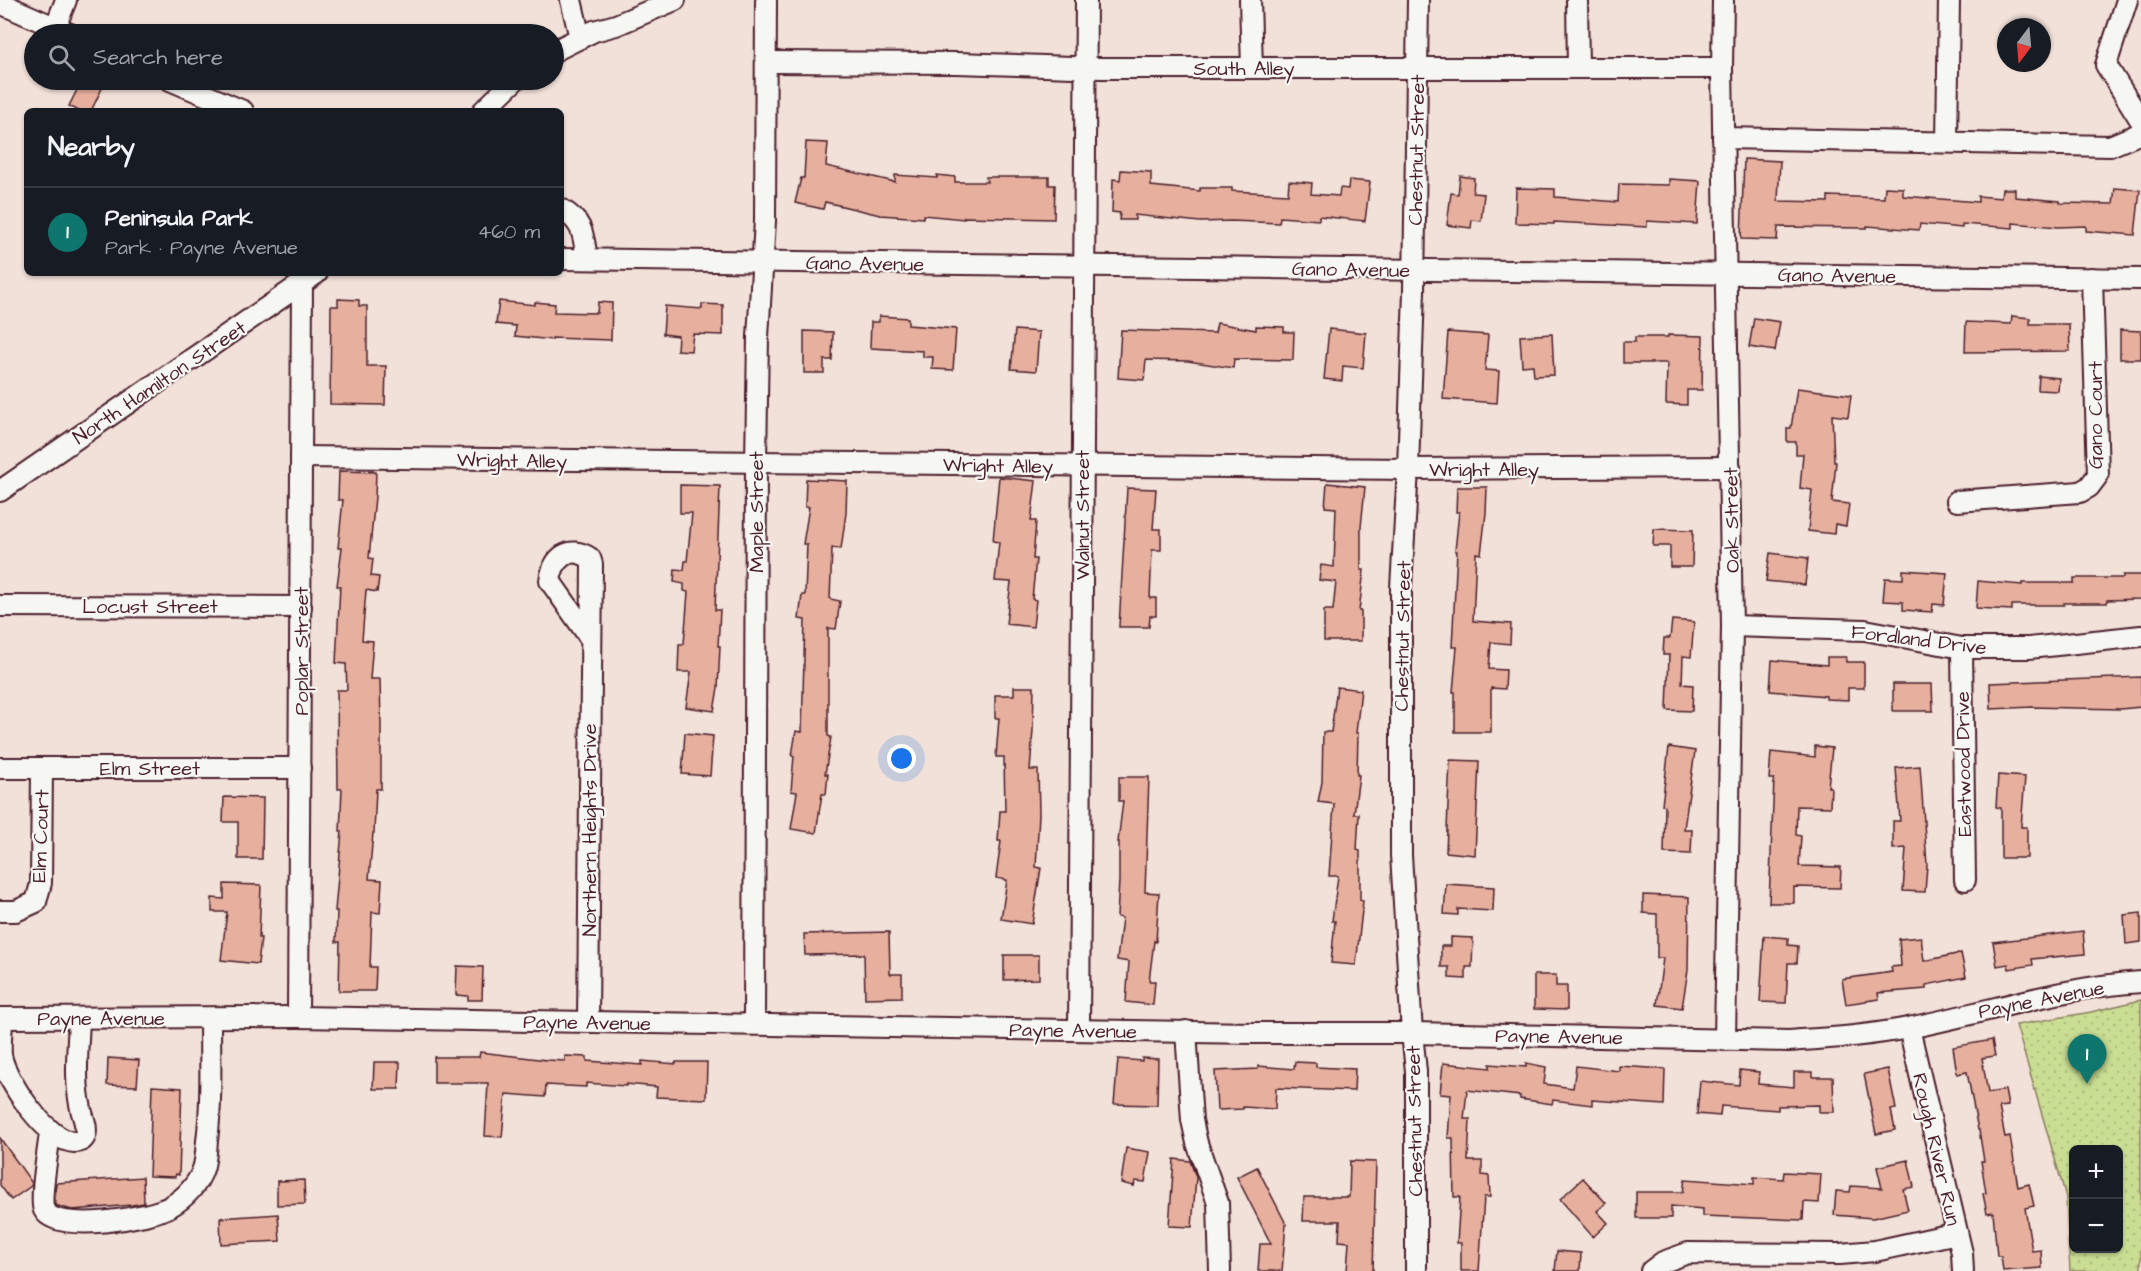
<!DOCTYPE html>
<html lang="en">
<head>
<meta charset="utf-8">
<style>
	body { margin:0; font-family:"Architects Daughter",sans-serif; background:#242831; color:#f1f3f6 }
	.controls { position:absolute; right:18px; bottom:18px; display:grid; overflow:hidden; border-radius:9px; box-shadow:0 2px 4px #0004 }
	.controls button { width:54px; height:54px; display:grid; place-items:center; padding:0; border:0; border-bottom:2px solid #363941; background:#171b24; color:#f1f3f6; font:30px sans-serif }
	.compass { position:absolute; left:1997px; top:18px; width:54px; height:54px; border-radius:50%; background:#171b24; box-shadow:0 2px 4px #0004; rotate:196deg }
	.you { position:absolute; left:902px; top:759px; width:21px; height:21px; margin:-15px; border:4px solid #fff; border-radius:50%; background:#1a73e8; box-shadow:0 0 0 9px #1a73e833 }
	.badge { display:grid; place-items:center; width:39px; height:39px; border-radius:50%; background:#0f766e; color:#fff; font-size:20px; font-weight:700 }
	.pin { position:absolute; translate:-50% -50px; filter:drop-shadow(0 2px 3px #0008) }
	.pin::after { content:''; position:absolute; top:32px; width:21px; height:18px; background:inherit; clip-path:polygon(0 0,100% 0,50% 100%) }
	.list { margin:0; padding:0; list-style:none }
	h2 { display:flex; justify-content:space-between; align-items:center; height:78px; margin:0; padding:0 24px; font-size:26px }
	h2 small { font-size:20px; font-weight:400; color:#9ea1a6 }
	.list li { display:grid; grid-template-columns:39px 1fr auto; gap:18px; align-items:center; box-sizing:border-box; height:90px; padding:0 24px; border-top:2px solid #363941 }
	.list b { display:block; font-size:22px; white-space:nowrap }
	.list p { margin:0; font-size:20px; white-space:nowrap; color:#9ea1a6 }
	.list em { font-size:20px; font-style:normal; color:#9ea1a6 }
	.icon { flex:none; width:33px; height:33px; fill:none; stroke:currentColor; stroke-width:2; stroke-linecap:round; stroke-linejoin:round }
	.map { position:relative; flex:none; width:2141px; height:1271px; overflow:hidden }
	.search { position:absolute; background:#171b24; box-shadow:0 2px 4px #0004; left:24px; top:24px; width:540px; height:66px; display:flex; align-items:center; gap:15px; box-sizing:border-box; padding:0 21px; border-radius:33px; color:#9ea1a6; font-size:22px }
	.panel { position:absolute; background:#171b24; box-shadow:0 2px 4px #0004; left:24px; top:108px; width:540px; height:168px; border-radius:9px }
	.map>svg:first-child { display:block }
	.grass { fill:url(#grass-dots); stroke:#8a7e5f; stroke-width:1.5; fill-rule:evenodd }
	.building { fill:#e7b09e; stroke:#4a1f2b; stroke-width:1.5 }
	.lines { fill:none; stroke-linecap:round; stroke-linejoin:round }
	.minor-casing { stroke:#4a1f2b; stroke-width:24 }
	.minor { stroke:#f6f6f2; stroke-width:20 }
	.labels { text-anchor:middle; stroke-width:4.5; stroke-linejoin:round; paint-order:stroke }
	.street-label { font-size:20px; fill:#4a1f2b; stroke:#f6f6f2 }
</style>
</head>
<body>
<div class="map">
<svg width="2141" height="1271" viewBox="0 0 2141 1271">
	<defs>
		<pattern id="grass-dots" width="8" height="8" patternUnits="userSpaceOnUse" patternTransform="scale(1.5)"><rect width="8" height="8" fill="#cade93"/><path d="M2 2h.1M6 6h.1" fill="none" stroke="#afbe7f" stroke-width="1.8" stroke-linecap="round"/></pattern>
	</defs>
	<rect width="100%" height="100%" fill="#f2e1d9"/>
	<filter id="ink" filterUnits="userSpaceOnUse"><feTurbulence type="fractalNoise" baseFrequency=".0167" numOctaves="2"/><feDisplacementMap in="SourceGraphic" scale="12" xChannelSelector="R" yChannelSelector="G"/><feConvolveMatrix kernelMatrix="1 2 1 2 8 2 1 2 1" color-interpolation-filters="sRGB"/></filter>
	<g filter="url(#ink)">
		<path class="grass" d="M2141,1000V1271H2070L2066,1197L2016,1025L2091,1012ZM2074,1150H2118V1248H2074Z"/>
		<g class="building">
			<path d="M82,80H106L91,111H79L69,106Z"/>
			<path d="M806,142L828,143L826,166L895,182V175L937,178V175L955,177V182H987L986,177H1049V185H1055L1054,219L964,217V219L923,215V218L880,215L825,202L823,209L795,203L801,178H804Z"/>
			<path d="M1744,159L1780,161L1778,201L1828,202V196L1884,198L1885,187L1903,188V196L1978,202V196L2001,198L2002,189H2015V197L2060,201V203L2113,204L2115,188L2140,190L2135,235L2086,231V226L2058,227L2013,223V228L1962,224V228L1920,224L1919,230L1867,226V228L1778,227L1777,240L1741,239Z"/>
			<path d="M1121,170L1151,172V186L1200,191V188H1232V191L1288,194L1289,181L1312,183L1311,194L1339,196L1340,188L1348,189L1349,180L1370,182L1365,221L1319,216V220L1280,217L1279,223L1232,221L1200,222L1135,215V220H1119L1120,213L1112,212L1113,179L1120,180Z"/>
			<path d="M1460,176L1474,178L1473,193L1484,194L1481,221L1472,220L1471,228L1447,225L1451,193L1458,194Z"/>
			<path d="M1669,179L1700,181L1697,224L1647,221V227L1554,222V224L1515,223L1516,188L1555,189V197L1618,202L1619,184L1669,185Z"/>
			<path d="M338,299L359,300V306H367V366H386L385,405L330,404L331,306H338Z"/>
			<path d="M499,301L535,305V302L555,304L554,312L597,313L598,302L612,303L611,340L552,338V340L515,336L516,326L496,324Z"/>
			<path d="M702,304L723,305V335L693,334L691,351L677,350L678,336L663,334L665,306L702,309Z"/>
			<path d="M879,316L908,318V325L956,329L953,370L932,369L933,357H923V351L870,348L871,322H879Z"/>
			<path d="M2012,316L2030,318V324H2069L2070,351L1965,352L1966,322L2011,324Z"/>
			<path d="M1754,318L1780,322L1775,351L1749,347Z"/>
			<path d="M1217,323L1256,330V326L1284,327V332H1294L1293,360L1234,359L1233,368L1188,361L1146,360L1144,380L1118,378L1121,330L1215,333Z"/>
			<path d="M1329,329L1366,333L1363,368L1343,366L1342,381L1324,379Z"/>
			<path d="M1015,330L1039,332L1036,371L1011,369Z"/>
			<path d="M2120,330L2141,331V359H2120Z"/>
			<path d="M804,331L833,332L832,360H824V373H804Z"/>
			<path d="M1448,332L1488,335L1485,370L1499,371L1497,403L1443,399Z"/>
			<path d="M1552,334L1554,375L1534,376L1533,365L1522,366L1520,336Z"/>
			<path d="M1668,335L1703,336L1702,390H1687V405L1666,404L1667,363H1623V342H1635V337H1668Z"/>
			<path d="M2039,376L2059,378L2058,391L2038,390Z"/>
			<path d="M1797,388L1851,395L1848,417L1832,415L1834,462H1836L1832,502L1849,504L1846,526L1835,524L1834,534L1808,531L1812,490L1800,488L1803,454H1796V442H1787V428H1791Z"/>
			<path d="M339,471L376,472L375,497L369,558L373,559L371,576L379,577L377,592L366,590L362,640L373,641L370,679H380L381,724V789H376L374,833H373L369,879L382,880L380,913L372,912L370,967H376L375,991H339L340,942H336L337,911H335L342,831H340L342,789H338L337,690H347L346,664L336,663L340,586H337L342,548H338L343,500H338Z"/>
			<path d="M999,477L1036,481L1031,521H1036L1033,559H1036L1032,599L1036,600L1033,627L1006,624L1011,582L995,581L999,542L993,541Z"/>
			<path d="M806,479L847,481L846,513L841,549L832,548L830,599L840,601L836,629L828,628V736L831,737L825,774H828L826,794H822L816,833L791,829L797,792L791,791L794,756H792L796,731L802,732L805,620L799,619L802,595H805L807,544H803L809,507H805Z"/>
			<path d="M1327,483L1365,487L1361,527V570H1364L1359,611H1361V641H1324V610H1333L1336,582L1319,580L1321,565L1334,567L1336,508L1325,507Z"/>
			<path d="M680,485L720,486L715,610H720L718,646H720L718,688L714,711L686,707L691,672H678L679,644H684L688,592L684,591V584L674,582L675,569L684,570L685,561H687L692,513H680Z"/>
			<path d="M1457,487H1487L1486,513L1481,554L1476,553L1473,621L1511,624L1510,644L1491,642L1489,669L1506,670L1505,689L1491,688V732H1455V692H1453L1457,647H1452L1457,551H1455L1459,512H1456Z"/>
			<path d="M1127,488L1156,489L1153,529H1161V550H1152L1150,598H1156V616H1150L1149,627H1119Z"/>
			<path d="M1654,529L1693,530L1692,567H1670V546H1653Z"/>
			<path d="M1770,553L1808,558L1805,585L1766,581Z"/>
			<path d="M1903,570L1947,573L1944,605L1933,604L1932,612L1903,610V602L1883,601L1885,578L1903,579Z"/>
			<path d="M2123,575H2141V599L2107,600V603H2064V605H2012V610L1976,608L1978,581L2022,585V583H2074V578H2123Z"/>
			<path d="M1672,620L1694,622L1691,657L1683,656L1682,684L1693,685L1692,711L1667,710L1669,655H1663L1664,638H1670Z"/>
			<path d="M1827,657H1846V662H1864V688H1848V700L1826,699V696L1770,691L1772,660L1827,665Z"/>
			<path d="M2141,677V707L2120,709L2032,707L1991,709L1990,683Z"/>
			<path d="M1893,684H1932L1933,711H1893Z"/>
			<path d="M1014,687H1034L1033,730L1030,770H1038L1039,814L1036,867L1041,868L1032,924L1001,919L1007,880L996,878L1001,841H998L1000,811H1005L1004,757H996L999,718H995V695H1014Z"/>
			<path d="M1337,687L1361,690L1356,733H1358L1357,775H1359L1354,814H1359L1357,850L1360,851V900L1363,901L1356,965L1331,963L1335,921H1332L1338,876H1329L1334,804L1318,802L1322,782L1323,732H1331Z"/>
			<path d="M685,733L713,736L710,776L682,774Z"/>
			<path d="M1815,746L1832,748L1828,787H1831L1830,807L1797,806L1796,835L1801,836L1799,866L1841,867L1840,888L1794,887V903H1769L1774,779H1769L1771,752L1815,757Z"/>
			<path d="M1669,747L1695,751L1684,829H1692L1691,854L1664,853L1665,806L1662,805Z"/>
			<path d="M1450,760L1479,761L1475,855L1446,852Z"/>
			<path d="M1920,766L1927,865L1925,892L1903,891L1906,848L1893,849V821H1900L1896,768Z"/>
			<path d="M1998,775L2025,777L2021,827H2027V858H2001V808L1996,807Z"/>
			<path d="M1119,777H1149L1145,892L1159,893L1156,942L1154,941L1149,981H1155L1153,1005L1126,1002L1129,962L1117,960L1122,918L1117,917L1119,881V842H1118L1123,801H1119Z"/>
			<path d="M224,797L263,798L262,859H238V822H223Z"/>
			<path d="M224,884L261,885L259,938H261L258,964L221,960L227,912H212V898L224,899Z"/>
			<path d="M1446,884L1494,887L1493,911L1458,909V915L1444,914Z"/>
			<path d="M1643,895L1689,897L1688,970L1682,1008L1657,1005L1663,958H1657V914L1643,913Z"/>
			<path d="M2141,913V942L2126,944L2124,915Z"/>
			<path d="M2083,931L2085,954L2032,959L2033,965L2009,969L2008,964L1997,966L1993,942Z"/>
			<path d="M889,932L890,974H902V997L865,998L864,954L805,955L804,934Z"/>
			<path d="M1764,936L1788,938V945L1798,946L1797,963H1788L1786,1003L1760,1002Z"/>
			<path d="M1451,937L1473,938L1472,967H1466V979L1449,978V967H1441V946H1451Z"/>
			<path d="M1921,937L1924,961L1961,953L1966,977L1926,985V989L1878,993L1879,999L1846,1004L1842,979L1892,972L1891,967L1901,966L1899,939Z"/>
			<path d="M1004,955H1039V979L1004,980Z"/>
			<path d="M457,966L483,967L482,1000H468V996L456,995Z"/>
			<path d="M1534,975H1556V986H1567V1010L1534,1009Z"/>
			<path d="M1992,1040L1995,1056L1982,1058L1988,1093L2005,1090L2008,1106L1999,1107L2005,1137L2010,1136L2018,1187L2029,1184L2034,1206L2025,1208L2032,1251L2041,1250L2042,1268L2003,1271L2001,1256H1997L1993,1212L1987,1213L1983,1194L1986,1193L1981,1161H1984L1979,1130H1978L1967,1072L1957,1074L1953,1047Z"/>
			<path d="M480,1052L547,1060L565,1061V1056L587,1057V1061L642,1065V1061L676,1064V1062H707L706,1099L656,1097L657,1087L626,1084V1086L586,1083V1087L546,1085L545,1097L506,1094L502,1137L485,1136L488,1083H434V1057H479Z"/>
			<path d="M108,1058L139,1060L137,1086L107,1085Z"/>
			<path d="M1142,1058L1158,1059L1157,1105L1114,1104L1118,1059L1142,1061Z"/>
			<path d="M374,1062H400L399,1089H373Z"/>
			<path d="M1295,1062L1316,1063V1067L1355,1069L1354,1091L1276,1088L1275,1109L1243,1107V1109L1217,1110L1215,1071L1258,1069V1066L1294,1069Z"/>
			<path d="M1443,1063L1490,1068V1064L1526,1067V1063L1546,1067L1544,1084L1573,1088L1576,1066L1619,1071V1066L1665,1069L1664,1105L1592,1100V1105L1553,1100L1552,1104L1520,1099V1096L1467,1090L1464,1119H1470L1468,1161H1482V1175L1489,1176L1490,1197H1484L1479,1271H1461V1243H1457L1460,1197H1454L1453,1138H1448L1451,1095L1440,1094Z"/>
			<path d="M1888,1069L1896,1109L1891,1110L1895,1130L1876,1134L1864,1074Z"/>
			<path d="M1740,1070L1759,1072L1758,1084L1794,1087V1072H1813V1077H1833L1834,1112H1819V1105L1778,1106V1110L1721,1106L1720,1116L1697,1114L1700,1081L1739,1085Z"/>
			<path d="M152,1086L182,1088L179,1175L176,1174L175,1177L149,1176Z"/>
			<path d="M0,1138L32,1183L31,1186L11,1200L0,1185Z"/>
			<path d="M1126,1148L1150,1152L1145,1182L1135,1181L1134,1186L1121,1183Z"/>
			<path d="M1174,1159L1190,1161L1196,1177L1192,1227L1169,1226Z"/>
			<path d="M1908,1160L1914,1187L1903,1189L1908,1210L1873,1218L1834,1215L1836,1191L1850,1192L1851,1186L1882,1188L1877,1167Z"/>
			<path d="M1350,1161L1376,1162L1373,1271H1347L1349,1242L1339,1241L1340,1221H1303L1304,1197H1349Z"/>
			<path d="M1257,1167L1286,1224L1282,1271H1258L1260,1244H1271L1237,1177Z"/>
			<path d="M1784,1172L1821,1174L1819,1203L1804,1202L1803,1220L1703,1216V1209L1671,1206V1218H1636V1192H1683L1685,1179L1754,1184V1177L1783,1179Z"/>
			<path d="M143,1177L144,1203L132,1205L72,1210L58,1206L55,1204L56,1183Z"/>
			<path d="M1583,1178L1606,1203L1597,1211L1608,1223L1593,1237L1560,1199Z"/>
			<path d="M304,1180L305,1204L277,1205V1181Z"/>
			<path d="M278,1214L280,1241L221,1244L220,1218Z"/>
			<path d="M1557,1251L1581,1253L1580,1271H1555Z"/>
		</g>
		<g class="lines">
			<g class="minor-casing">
				<g id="minor">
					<path d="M571,0L580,38"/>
					<path d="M1250,0L1252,68"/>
					<path d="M1577,0L1578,68"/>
					<path d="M1723,0L1722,68L1732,626L1725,1040"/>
					<path d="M2127,0L2106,65L2141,121"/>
					<path d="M0,3L70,34"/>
					<path d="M55,28L66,0"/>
					<path d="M554,51L594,31L616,25L675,0"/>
					<path d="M766,62L957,63L1101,68H1722"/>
					<path d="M170,80L243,111"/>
					<path d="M483,111L515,80"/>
					<path d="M1723,138L2110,146L2141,133"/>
					<path d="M1947,142L1949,0"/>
					<path d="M561,209C584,223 583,234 587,259"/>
					<path d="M561,259L2141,279"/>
					<path d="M301,457L1408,469L1730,467"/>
					<path d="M0,491L317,273"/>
					<path d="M1957,501L2080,492L2089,487L2098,475L2092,278"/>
					<path d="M0,606L301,607"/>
					<path d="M1732,626L1865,630L1962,648H2029L2141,636"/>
					<path d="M1962,648L1965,880"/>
					<path d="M0,768H300"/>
					<path d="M0,911H16L36,902L41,883L42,768"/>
					<path d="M298,1017L302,284"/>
					<path d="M0,1018L298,1017L1254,1033H1412L1789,1041C1829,1038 1868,1036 1908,1028C1986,1013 2061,987 2141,982"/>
					<path d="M2,1018C2,1030 0,1044 1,1055C5,1080 47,1141 74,1142C79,1142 83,1141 85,1136C88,1127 83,1118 81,1109C74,1079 78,1049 79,1018"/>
					<path d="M588,1022L592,564L590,558C569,544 553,558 550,581L590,638"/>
					<path d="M754,1024L756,462L758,337L765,221L766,0"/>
					<path d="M1909,1028L1962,1253L1963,1271"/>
					<path d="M1079,1030L1086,0"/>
					<path d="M1186,1031L1192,1120L1197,1143L1218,1203L1220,1271"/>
					<path d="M50,1132C49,1146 39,1199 44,1210C56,1234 151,1218 171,1206C185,1198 198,1184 203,1169C206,1161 206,1150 207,1141C212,1100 210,1059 210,1018"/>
					<path d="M1416,1271V1071L1412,1033L1401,855V588L1408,469L1414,291L1418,0"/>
					<path d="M1651,1271L1663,1262L1688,1253L1840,1254L1875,1251L1957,1233"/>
				</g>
			</g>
			<use href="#minor" class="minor"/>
		</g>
	</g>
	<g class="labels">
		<g class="street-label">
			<text x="1244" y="75">South Alley</text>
			<text transform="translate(1416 150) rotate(-89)" y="7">Chestnut Street</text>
			<text transform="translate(865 263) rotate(1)" y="7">Gano Avenue</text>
			<text transform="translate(1351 269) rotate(1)" y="7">Gano Avenue</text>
			<text transform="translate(1837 275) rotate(1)" y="7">Gano Avenue</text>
			<text transform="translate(159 382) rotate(-34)" y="7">North Hamilton Street</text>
			<text transform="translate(2095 415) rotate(-90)" y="7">Gano Court</text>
			<text transform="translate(512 460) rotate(1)" y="7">Wright Alley</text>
			<text transform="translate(998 465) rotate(1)" y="7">Wright Alley</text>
			<text x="1484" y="476">Wright Alley</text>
			<text transform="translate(756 512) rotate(-90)" y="7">Maple Street</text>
			<text transform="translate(1082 515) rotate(-90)" y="7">Walnut Street</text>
			<text transform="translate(1731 520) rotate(-91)" y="7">Oak Street</text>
			<text x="150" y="613">Locust Street</text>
			<text transform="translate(1402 636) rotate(-89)" y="7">Chestnut Street</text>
			<text transform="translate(1919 639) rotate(7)" y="7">Fordland Drive</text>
			<text transform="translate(301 651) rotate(-90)" y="7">Poplar Street</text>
			<text transform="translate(1963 764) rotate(-91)" y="7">Eastwood Drive</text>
			<text x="150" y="775">Elm Street</text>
			<text transform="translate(589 830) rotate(-90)" y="7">Northern Heights Drive</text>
			<text transform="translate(40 836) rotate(-88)" y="7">Elm Court</text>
			<text transform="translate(2041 999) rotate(-11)" y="7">Payne Avenue</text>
			<text x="101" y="1025">Payne Avenue</text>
			<text transform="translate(587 1022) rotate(1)" y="7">Payne Avenue</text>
			<text transform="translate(1073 1030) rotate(1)" y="7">Payne Avenue</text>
			<text transform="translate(1559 1036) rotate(1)" y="7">Payne Avenue</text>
			<text transform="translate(1414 1121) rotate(-91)" y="7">Chestnut Street</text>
			<text transform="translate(1937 1149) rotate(77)" y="7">Rough River Run</text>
		</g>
	</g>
</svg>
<div class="controls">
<button>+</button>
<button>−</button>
</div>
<svg class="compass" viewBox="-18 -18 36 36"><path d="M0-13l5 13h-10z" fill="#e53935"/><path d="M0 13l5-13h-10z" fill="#9ea1a6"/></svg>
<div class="you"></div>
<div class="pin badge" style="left:2087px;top:1084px">1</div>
<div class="search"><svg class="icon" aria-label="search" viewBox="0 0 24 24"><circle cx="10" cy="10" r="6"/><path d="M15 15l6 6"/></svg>Search here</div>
<section class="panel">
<h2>Nearby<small></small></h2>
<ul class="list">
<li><span class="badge">1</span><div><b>Peninsula Park</b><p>Park · Payne Avenue</p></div><em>460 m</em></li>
</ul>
</section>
</div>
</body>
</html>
